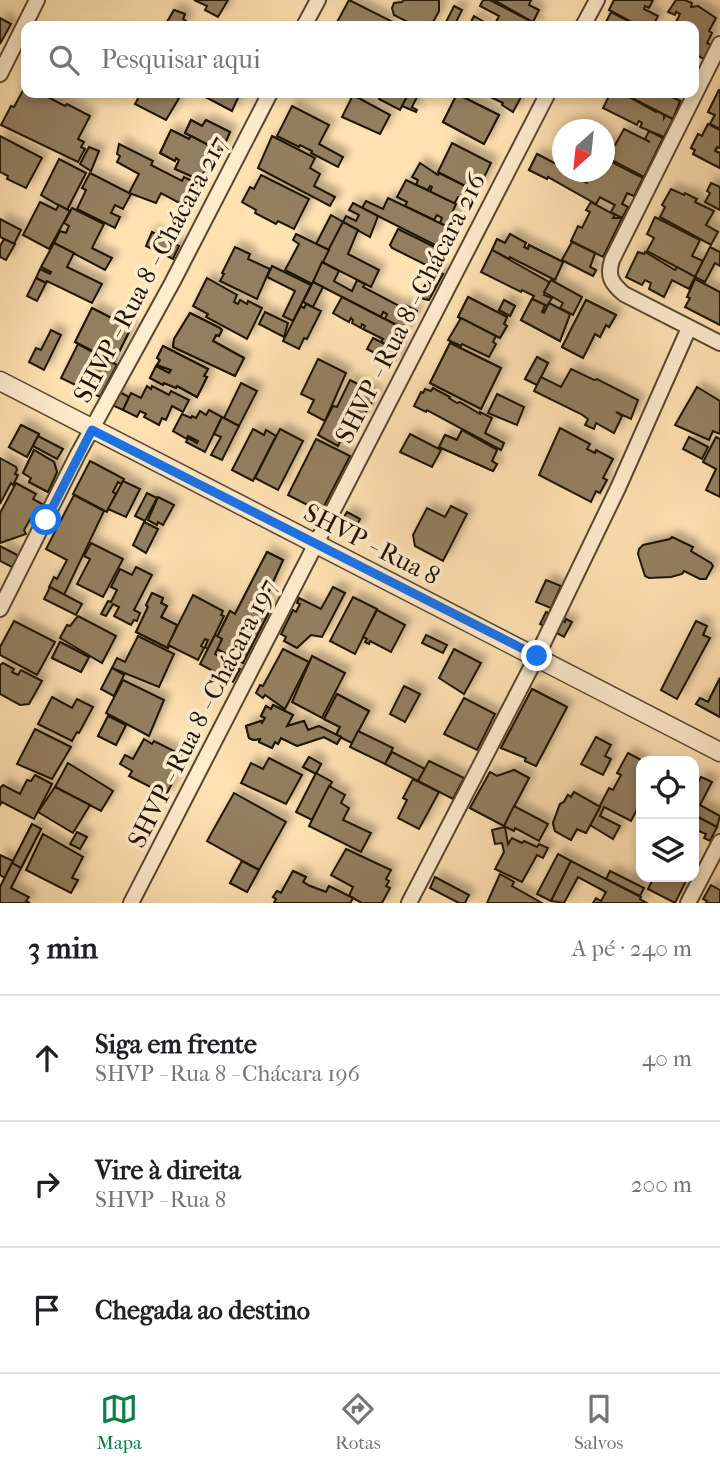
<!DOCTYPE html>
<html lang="pt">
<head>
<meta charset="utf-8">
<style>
	body { margin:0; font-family:"IM FELL French Canon",serif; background:#f6f6f6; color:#202124 }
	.controls { position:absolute; right:21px; bottom:21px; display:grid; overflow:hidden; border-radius:14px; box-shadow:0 4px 10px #0003 }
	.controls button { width:63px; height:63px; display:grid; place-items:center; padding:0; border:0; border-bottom:2px solid #e0e0e0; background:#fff; color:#202124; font:35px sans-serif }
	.compass { position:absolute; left:552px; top:119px; width:63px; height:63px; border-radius:50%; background:#fff; box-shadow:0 4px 10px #0003; rotate:207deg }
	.stop { position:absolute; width:21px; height:21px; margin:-16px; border:5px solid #1a73e8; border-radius:50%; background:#fff }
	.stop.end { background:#1a73e8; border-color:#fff; box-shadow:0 2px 7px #0008 }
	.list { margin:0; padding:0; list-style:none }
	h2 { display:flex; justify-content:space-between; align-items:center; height:91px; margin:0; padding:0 28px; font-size:30px }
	h2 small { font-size:23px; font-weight:400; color:#757577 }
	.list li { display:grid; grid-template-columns:46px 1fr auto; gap:21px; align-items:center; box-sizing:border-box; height:126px; padding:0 28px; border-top:2px solid #e0e0e0 }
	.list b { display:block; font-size:26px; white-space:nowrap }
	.list p { margin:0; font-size:23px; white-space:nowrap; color:#757577 }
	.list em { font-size:23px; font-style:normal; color:#757577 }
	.icon { flex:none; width:38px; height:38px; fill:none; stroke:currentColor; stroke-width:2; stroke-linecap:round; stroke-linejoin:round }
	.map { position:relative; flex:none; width:720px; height:903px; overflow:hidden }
	.search { position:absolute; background:#fff; box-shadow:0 4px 10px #0003; left:21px; right:21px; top:21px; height:77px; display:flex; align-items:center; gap:18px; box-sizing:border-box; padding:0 24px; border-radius:14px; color:#757577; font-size:26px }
	.sheet { height:469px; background:#fff }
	nav { display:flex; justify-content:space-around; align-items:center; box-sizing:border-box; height:98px; border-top:2px solid #e0e0e0; background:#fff; font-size:19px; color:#757577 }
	nav a { display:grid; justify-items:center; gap:4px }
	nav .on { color:#0b8043 }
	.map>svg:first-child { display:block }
	.building { fill:#937f5e; stroke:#1f1404; stroke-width:2; filter:url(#shadow) }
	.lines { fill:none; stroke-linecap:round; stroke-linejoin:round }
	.minor-casing { stroke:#574730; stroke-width:18 }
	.tertiary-casing { stroke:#574730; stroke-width:21 }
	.minor { stroke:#ffeccd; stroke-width:14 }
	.tertiary { stroke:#ffeccd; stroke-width:18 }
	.route { stroke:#1a73e8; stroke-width:9 }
	.labels { text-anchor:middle; stroke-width:7; stroke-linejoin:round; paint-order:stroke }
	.street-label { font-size:26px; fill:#1f1404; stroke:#ffeccd }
</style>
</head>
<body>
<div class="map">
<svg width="720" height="903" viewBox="0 0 720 903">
	<defs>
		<filter id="shadow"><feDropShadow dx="6" dy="-6" stdDeviation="3.5" flood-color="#0004"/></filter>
	</defs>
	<rect width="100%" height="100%" fill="#ffe1b2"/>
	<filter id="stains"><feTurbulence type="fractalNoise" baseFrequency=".00286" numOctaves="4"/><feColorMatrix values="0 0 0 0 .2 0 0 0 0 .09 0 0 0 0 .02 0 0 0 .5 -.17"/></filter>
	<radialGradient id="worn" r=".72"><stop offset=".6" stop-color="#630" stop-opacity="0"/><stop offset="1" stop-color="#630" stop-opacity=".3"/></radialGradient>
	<g class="building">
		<path d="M194,0H228L218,17L205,10L207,6Z"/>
		<path d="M349,0L393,22L390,26H335Z"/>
		<path d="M404,0H439V11L431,26H410L405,24L406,21L394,15L392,8L394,3L402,2Z"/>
		<path d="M483,0H490L540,26H494L499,16L480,6Z"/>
		<path d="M494,0H531L529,5L539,10L533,22Z"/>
		<path d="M614,0H653L649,8L645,6L644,9L658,16L653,26H639L609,10Z"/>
		<path d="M676,0H685L692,3L691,7L698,6L716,18L709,31L712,33L707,43L711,45L704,59L694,54V26H674L680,14L676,12L675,15L668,12Z"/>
		<path d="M454,6L462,10L454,26H444Z"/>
		<path d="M174,10L185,14L183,19L186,21L185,26L166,24Z"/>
		<path d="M174,10L185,14L183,19L186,21L185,26L166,24Z"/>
		<path d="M611,12L634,24L635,26H604Z"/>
		<path d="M474,16L488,24L493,26H466L467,23L470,24Z"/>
		<path d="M0,18L11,24L0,44Z"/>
		<path d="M26,85V93H40L65,106L67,104L90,116L78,139L84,142L81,147L85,149L78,162L1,125L11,106L14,107Z"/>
		<path d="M719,90H720V129L710,124L715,115L708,112Z"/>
		<path d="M719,90H720V129L710,124L715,115L708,112Z"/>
		<path d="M141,93H182L166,120L135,104Z"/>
		<path d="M198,93H240L232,111Z"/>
		<path d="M380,93H409L400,110L379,99L382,94Z"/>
		<path d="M409,93H419L412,107L417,110L416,112L402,106Z"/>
		<path d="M482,93H513L521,97L513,112L502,105L503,103Z"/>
		<path d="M603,93H622L656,112L657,111L664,114V118L666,115L673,119L664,137L640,127L642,123L639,121L637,125L603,108L609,96Z"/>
		<path d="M622,93H665L680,101L673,119Z"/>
		<path d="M622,93H665L680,101L673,119Z"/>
		<path d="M457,94L499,115L484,144L443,122Z"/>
		<path d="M457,94L499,115L484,144L443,122Z"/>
		<path d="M353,95L390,115L380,134L342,117Z"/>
		<path d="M292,106L329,125L319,144L343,157L338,167L311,153L312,151L300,145L299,147L277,136Z"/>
		<path d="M191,120L202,126L206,120L230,132L221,152L185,133Z"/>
		<path d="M191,120L202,126L206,120L230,132L221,152L185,133Z"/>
		<path d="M708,124L720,130V148L717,147L715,151L720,153V168L693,154L695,150L691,148L698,134L702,136Z"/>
		<path d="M708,124L720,130V148L717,147L715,151L720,153V168L693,154L695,150L691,148L698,134L702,136Z"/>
		<path d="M624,129L650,142L645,139L649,131L663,138L644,177L604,156L607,143L614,147Z"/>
		<path d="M171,130L189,139L191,136L216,149L200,180L175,169L179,160L176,158L175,161L160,153Z"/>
		<path d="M171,130L189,139L191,136L216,149L200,180L175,169L179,160L176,158L175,161L160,153Z"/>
		<path d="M0,136L42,158L26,188L7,179L8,176L0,172Z"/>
		<path d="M272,136L315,158L310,168L320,174L314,186L335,197L330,206L258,168Z"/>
		<path d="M452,143L491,163L477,192L438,172Z"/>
		<path d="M119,144L153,161L151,165L182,181L184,177L199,184L190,202L188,200L185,206L161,193L156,203L129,193L139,174L117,162L120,156L117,154Z"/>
		<path d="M89,147L99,151L91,171L80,164Z"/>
		<path d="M537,154L562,167V172H571L582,177L581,180L587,183L592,172H604V158L643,178L634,196L627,193L622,204L628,207L622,218L611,212L615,205L600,197L596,204L548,177L547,179L529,170Z"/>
		<path d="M537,154L562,167V172H571L582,177L581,180L587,183L592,172H604V158L643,178L634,196L627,193L622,204L628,207L622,218L611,212L615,205L600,197L596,204L548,177L547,179L529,170Z"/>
		<path d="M59,159L86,173L67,210L41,195Z"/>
		<path d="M420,163L438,175L439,173L469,188L463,199L458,197L454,204L430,192L432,187L430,186L428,190L416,185L418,180L412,177Z"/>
		<path d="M90,173L131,194L123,209L115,205L111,213L120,217L115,228L77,209L86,190L82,188Z"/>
		<path d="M261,175L309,199L294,229L278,221L276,224L255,213L256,210L242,202L250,187L254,189Z"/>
		<path d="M406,180L456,204L452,213L458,215L451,229L440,223L442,218L437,215L434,220L405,206L407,202L397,197Z"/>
		<path d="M711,183L720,187V210L705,202L710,193L707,191Z"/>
		<path d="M671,189L684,195L685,193L697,199L695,202L714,211L706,225L718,232L711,245L660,217L665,207L662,205Z"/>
		<path d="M388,198L448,227L445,235L447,236L441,248L362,208L366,201L383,209Z"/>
		<path d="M40,202L56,210L59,205L70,211L49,249L23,235Z"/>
		<path d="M591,202L615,215L613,218H622L603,257L571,241L578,226L582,228L590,212L586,210Z"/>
		<path d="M353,203L378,216L370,237L343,222L346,216L356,221L359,215L349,210Z"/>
		<path d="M72,208L104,224L92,248L112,258L105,270L54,243L60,231L66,233L69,226L64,223Z"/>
		<path d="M331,215L343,222L329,250L316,244Z"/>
		<path d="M655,217L700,240L692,256L703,261L695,277L647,251L654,238L647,234Z"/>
		<path d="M0,219L21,230L14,244L0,237Z"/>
		<path d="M343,222L358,230L348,254L379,270L371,287L322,262Z"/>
		<path d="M398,229L443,251L434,269L392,248L390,245Z"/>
		<path d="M152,232L179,246L173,259L146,246Z"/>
		<path d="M296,234L329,250L312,284L285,270L299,244L293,240Z"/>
		<path d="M510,234L526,243L524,247L528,249L529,245L563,262L555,280L510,257L509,259L492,250L497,239L505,243Z"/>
		<path d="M510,234L526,243L524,247L528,249L529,245L563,262L555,280L510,257L509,259L492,250L497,239L505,243Z"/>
		<path d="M4,239L15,244L6,260L0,257V246Z"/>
		<path d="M572,242L595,253L590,267L596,270L593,276L562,260Z"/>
		<path d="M572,242L595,253L590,267L596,270L593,276L562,260Z"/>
		<path d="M54,243L74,253L67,267L102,284L92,303L47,281L46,283L36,278L40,269L50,274L51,272L41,267Z"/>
		<path d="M235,247L250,254L248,259L270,269L257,299L220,281L224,274L222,273Z"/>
		<path d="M710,247L720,252V266L715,263L705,282L695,277Z"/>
		<path d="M492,250L549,282L544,295L552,298L547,306L532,299L534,296L522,290L521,292L481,272Z"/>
		<path d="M638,252L644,254L645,252L675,270L677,267L695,277L689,289L672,280L664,297L649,289L651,283L645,280L642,285L626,277Z"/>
		<path d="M322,262L339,271L334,281L352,291L357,280L365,284L363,287L403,308L405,305L417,311L410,324L408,323L405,329L385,319L387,314L383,312L381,317L313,282Z"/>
		<path d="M272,266L311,285L293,321L283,316L295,291L267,277Z"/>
		<path d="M429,267L443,274L429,300L424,299L418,297L430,277L425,274Z"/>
		<path d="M36,278L46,283L37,301L27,296Z"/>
		<path d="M207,278L237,295L234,302L238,304L240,300L247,304L248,301L262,308L247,339L206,317L208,314L193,306Z"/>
		<path d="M695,279L720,292V325L685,307L690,298L687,297Z"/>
		<path d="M551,280L582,297L573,315L560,308L563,303L544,292Z"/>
		<path d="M313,282L323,287L313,307L303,302Z"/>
		<path d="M342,297L406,330L396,350L381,342L383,339L363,329L365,326L362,324L361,328L352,323L353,320L351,318L349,322L333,313Z"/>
		<path d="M468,297L507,317L504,324L507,326L500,338L458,317Z"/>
		<path d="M468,297L507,317L504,324L507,326L500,338L458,317Z"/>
		<path d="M532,299L545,305L542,312L544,313L549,303L570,314L560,341L521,320Z"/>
		<path d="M532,299L545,305L542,312L544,313L549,303L570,314L560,341L521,320Z"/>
		<path d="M504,300L515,306L510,316L499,310Z"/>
		<path d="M504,300L515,306L510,316L499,310Z"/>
		<path d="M586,300L616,315L609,327L606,325L600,337L595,334L583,358L562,347Z"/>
		<path d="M586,300L616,315L609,327L606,325L600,337L595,334L583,358L562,347Z"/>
		<path d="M306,304L321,311L307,339L304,338L299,349L283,341L301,306L304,308Z"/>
		<path d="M92,308L131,328L114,362L75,342Z"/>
		<path d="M92,308L131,328L114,362L75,342Z"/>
		<path d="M265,312L288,323L284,337L259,324Z"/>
		<path d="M190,313L220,328L222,330L219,336L216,335L213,341L244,358L235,376L173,347L174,339Z"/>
		<path d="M190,313L220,328L222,330L219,336L216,335L213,341L244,358L235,376L173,347L174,339Z"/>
		<path d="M461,318L496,336L493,342L496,344L489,357L462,344L461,346L448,340Z"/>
		<path d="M51,330L61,335L44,370L29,362L36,348L41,350Z"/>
		<path d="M373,338L400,352L394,363L367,349Z"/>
		<path d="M450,343L501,368L481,409L430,383Z"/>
		<path d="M450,343L501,368L481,409L430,383Z"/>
		<path d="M78,344L117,365L100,397L61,378Z"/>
		<path d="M163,346L208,369L204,376L207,377L197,397L177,386L176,388L164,383L163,385L150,378L156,366L169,373L171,370L157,365L160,360L157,358Z"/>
		<path d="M163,346L208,369L204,376L207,377L197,397L177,386L176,388L164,383L163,385L150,378L156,366L169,373L171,370L157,365L160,360L157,358Z"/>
		<path d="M537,357L548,363L537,385L525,379Z"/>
		<path d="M537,357L548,363L537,385L525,379Z"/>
		<path d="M318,359L346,373L325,421L308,412L314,400L301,394Z"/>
		<path d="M571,369L594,380L597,379L638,400L631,419L616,412L622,416L614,433L596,423L594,429L585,425L588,419L581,414L534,391L541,377L561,387Z"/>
		<path d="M350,380L377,394L363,417L358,414L352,429L346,437L343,435L338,446L318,435L333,406L337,407Z"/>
		<path d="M241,383L257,391L239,426L224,418Z"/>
		<path d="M108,386L129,397L123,410L101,400Z"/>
		<path d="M147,386L151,389L152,386L169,395L171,391L189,400L183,412L172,406L166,420L162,418L159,425L144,417L146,414L140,411L137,417L123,410L131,393L141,398Z"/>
		<path d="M697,387L720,401V434L713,431L709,440L675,425Z"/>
		<path d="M433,388L450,397L449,398L457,403L460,402L480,414V412L492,418L485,433L504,443L501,450L427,410L426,412L414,406L421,392L423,393L425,389L431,391Z"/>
		<path d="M497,394L524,407L517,425L488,413Z"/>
		<path d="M209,410L222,417L205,452L186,442L188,438L197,443L198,441L188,436L187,439L173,431L182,414L191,418L192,416L196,418L200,411L206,415Z"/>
		<path d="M222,417L239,426L222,460L211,455L221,437L214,434Z"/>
		<path d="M21,425L39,434L27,457L9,447Z"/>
		<path d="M21,425L39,434L27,457L9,447Z"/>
		<path d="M560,428L590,444L587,449L595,453L596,450L613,459L603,478L607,480L600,493L596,491L591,502L539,475Z"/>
		<path d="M253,429L264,435L266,430L276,436L253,481L232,470Z"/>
		<path d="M280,429L303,441L278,490L255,478Z"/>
		<path d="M462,430L497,450L492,461L497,464L493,471L439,447L445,435L457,440Z"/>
		<path d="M462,430L497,450L492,461L497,464L493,471L439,447L445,435L457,440Z"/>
		<path d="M410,434L441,450L432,467L400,452Z"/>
		<path d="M38,436L63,449L57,459L33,446Z"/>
		<path d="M689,437L708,447L702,459L683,449Z"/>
		<path d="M716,437L720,439V497L706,490L716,469L703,462Z"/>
		<path d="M316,439L350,456L321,512L288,495Z"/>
		<path d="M34,450L54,462L57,472L48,492L29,482L31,478L23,473Z"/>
		<path d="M34,450L54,462L57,472L48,492L29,482L31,478L23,473Z"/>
		<path d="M0,458L16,467L17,470L15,474L18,475L13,485L11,483L0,504Z"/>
		<path d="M90,461L124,479L121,484L118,482L113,492L116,494L107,512L73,494Z"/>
		<path d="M123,481L140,489L126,517L108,509Z"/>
		<path d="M16,483L36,494L33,499L44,505L37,517L33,514L24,530L26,534L0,543V513Z"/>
		<path d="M147,493L157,498L145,521L135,516Z"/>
		<path d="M74,495L104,511L64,595L49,587L54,577L57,579L67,560L46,549Z"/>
		<path d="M158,497L174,505L163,525L158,522L157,525L148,520Z"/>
		<path d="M451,506L467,514L443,561L415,546L413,535L427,508L445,517Z"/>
		<path d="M347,512L360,519L355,530L341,522Z"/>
		<path d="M144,522L158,529L146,553L133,545Z"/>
		<path d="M672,537L693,547L691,551L711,563L713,566L706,579H700L684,571L682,574L671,577L649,578L645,576L638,554L639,549L643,545L670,539Z"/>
		<path d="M91,543L123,559L103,597L77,584L90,559L84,556Z"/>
		<path d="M0,546L19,556L12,567L0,561Z"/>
		<path d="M267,552L283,560L264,602L272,606L243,663L217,649L222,639L217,637L230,611L235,614Z"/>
		<path d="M267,552L283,560L264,602L272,606L243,663L217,649L222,639L217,637L230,611L235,614Z"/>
		<path d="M136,567L152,575L134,610L140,613L137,621L134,620L131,625L114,616L119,607L113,604L106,616L101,614L108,601L111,602L117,590L111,587L120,569L132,575Z"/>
		<path d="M546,580L561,586L551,608L536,602Z"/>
		<path d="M50,587L82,604L76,615L44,599Z"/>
		<path d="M333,587L345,593L322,637L311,635L297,648L284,641L286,637L281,634L293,610L296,612L300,604L297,603L299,598L321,609Z"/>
		<path d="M152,593L163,598L161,603L167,606L161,617L177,625L168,648L136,632L148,607L146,605Z"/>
		<path d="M152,593L163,598L161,603L167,606L161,617L177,625L168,648L136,632L148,607L146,605Z"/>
		<path d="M193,595L223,611L221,615L224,616L208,649L205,647L208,640L205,639L201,646L204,648L198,660L168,645Z"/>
		<path d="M353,597L377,609L355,654L330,641Z"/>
		<path d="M377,610L405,625L391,652L370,641L369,644L365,642L367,639L363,637Z"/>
		<path d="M546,612L565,622L566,619L572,622L564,637L540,624Z"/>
		<path d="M78,616L116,636L102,663L60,638L67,625L70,626Z"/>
		<path d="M14,621L55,642L37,675L0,655V647Z"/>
		<path d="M696,621L707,626L703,635L710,638L677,699L661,690Z"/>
		<path d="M215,635L222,639L215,654L240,669L233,682L200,664Z"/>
		<path d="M426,635L447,645L443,653L422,643Z"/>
		<path d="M138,636L174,654L159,687L112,668L117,658L125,662Z"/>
		<path d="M60,642L89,657L81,672L52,658Z"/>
		<path d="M60,642L89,657L81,672L52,658Z"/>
		<path d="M283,649L309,662L285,709L265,695L263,698L256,693L260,685L263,686Z"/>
		<path d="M454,649L481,663L464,694L439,678Z"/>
		<path d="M312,656L345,673L322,718L292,702Z"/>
		<path d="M3,663L14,669L12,672L18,675L21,670L42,681L29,704L20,705L0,694V665Z"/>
		<path d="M112,668L124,675L114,696L101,689Z"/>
		<path d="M720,678V717L696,704L700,698L708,702Z"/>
		<path d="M720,678V717L696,704L700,698L708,702Z"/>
		<path d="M123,680L164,700L149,736L106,713Z"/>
		<path d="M404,686L420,694L405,722L390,714Z"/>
		<path d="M532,689L567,707L536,766L525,761L526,758L501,748Z"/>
		<path d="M532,689L567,707L536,766L525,761L526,758L501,748Z"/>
		<path d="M337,694L369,711L352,743L336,735L340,727L324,719Z"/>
		<path d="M337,694L369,711L352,743L336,735L340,727L324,719Z"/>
		<path d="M52,697L72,708L77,699L93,707L79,733L77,732L72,741L38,724Z"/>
		<path d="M464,698L495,714L477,750L444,734Z"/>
		<path d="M273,705L293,715L287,726L304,721L308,730L319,726L341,737L337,744L324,737L297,746L281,738L278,744L275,742L272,748L259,742L260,739L253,740L249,738L246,726L261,721L262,723L265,718L261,716L266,706L271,709Z"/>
		<path d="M273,705L293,715L287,726L304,721L308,730L319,726L341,737L337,744L324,737L297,746L281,738L278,744L275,742L272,748L259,742L260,739L253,740L249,738L246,726L261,721L262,723L265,718L261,716L266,706L271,709Z"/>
		<path d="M108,716L126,725L116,745L98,736Z"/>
		<path d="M108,716L126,725L116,745L98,736Z"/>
		<path d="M35,729L71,747L52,779L17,764Z"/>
		<path d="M358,731L393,748L385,764L350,747Z"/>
		<path d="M596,737L611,745L605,756L611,759L603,775L581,764Z"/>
		<path d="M144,739L152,744L154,741L186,757L166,795L129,776L132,771L120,764L125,755L133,759Z"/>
		<path d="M392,752L425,769L418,781L385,764Z"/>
		<path d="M628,753L643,761H641V802L631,821L604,807L600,816L620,826L613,839L590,825L609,788L613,790L621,775L617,773Z"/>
		<path d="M309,757L321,764L316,774L303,767Z"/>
		<path d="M309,757L321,764L316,774L303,767Z"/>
		<path d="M269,758L302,775L286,804L241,783L251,763L263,769Z"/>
		<path d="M429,761L464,778L453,799L418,781Z"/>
		<path d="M68,763L113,791L101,811L55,787Z"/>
		<path d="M514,770L529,778L504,826L470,808L490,772L497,776Z"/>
		<path d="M514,770L529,778L504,826L470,808L490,772L497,776Z"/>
		<path d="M316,773L332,782L312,820L296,812Z"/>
		<path d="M35,775L52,784L34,819L2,802L0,805V788L3,785L20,794L27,780L31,781Z"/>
		<path d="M701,777L712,782L700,805L720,816L717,827L694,815V790Z"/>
		<path d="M413,779L439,792L419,829L398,818L407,800L403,798Z"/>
		<path d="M329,786L345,795L341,803L349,808L343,820L371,833L361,852L309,826Z"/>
		<path d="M55,787L90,805L73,833L38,812Z"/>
		<path d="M574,792L600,807L586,833L577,829L571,840L555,831L553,823L560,804L564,802L568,795L571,797Z"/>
		<path d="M574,792L600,807L586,833L577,829L571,840L555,831L553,823L560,804L564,802L568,795L571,797Z"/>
		<path d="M234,793L286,822L259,870L207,841Z"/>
		<path d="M514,806L548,824L539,841L515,828L514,831L504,826Z"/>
		<path d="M694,815L717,827L710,841L704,838L706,834L694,829Z"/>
		<path d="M32,824L41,829L21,868L12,863Z"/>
		<path d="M32,824L41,829L21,868L12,863Z"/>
		<path d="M505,827L508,844L512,838L522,843L524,841L537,847L539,844L548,848L543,858L537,855L522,882L495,869L504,852L502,843L495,844L492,830Z"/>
		<path d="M77,832L87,837L80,849L70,844Z"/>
		<path d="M43,834L83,857L72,878L78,880L71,893L26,870Z"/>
		<path d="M346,849L391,870L386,879L389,881L386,886L390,888L382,903H362L349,896L353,887L331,875Z"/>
		<path d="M558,854L571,861L551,901L537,894Z"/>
		<path d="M0,855L13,861L5,878L0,875Z"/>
		<path d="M242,861L259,870L247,892L230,883Z"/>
		<path d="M242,861L259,870L247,892L230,883Z"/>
		<path d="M571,861L641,897L640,899L647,903H593L596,898L601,901L606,892L578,877L564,903L551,901Z"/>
		<path d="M12,863L21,868L11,888L29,897L26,901L30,903H0V887Z"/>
		<path d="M293,871L306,877L303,882L310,886L326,892L329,886L353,898L350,903H274L276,899L273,897L277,891L281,893Z"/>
		<path d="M293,871L306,877L303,882L310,886L326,892L329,886L353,898L350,903H274L276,899L273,897L277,891L281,893Z"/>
		<path d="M610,871L644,888L640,896L606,879Z"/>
		<path d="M500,874L514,882L512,886L542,903H487Z"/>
		<path d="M435,877L469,895L465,903H459L430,888Z"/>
		<path d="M654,877H688L675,903L648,889Z"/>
		<path d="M711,885L720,890V903H706L707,901L703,899Z"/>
	</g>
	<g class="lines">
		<g class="minor-casing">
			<g id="minor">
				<path d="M304,26L318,0"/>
				<path d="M583,26L597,0"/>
				<path d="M720,44L612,260C607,276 611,283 624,294L720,343"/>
				<path d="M0,74L37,0"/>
				<path d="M0,609L78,454L172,283L270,93"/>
				<path d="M131,903L548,93"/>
				<path d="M409,903L537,656L618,488L689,328"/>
				<path d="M688,903L720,842"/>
			</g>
		</g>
		<g class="tertiary-casing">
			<path id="tertiary" d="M0,381L720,752"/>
		</g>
		<use href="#minor" class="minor"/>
		<use href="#tertiary" class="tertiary"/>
	</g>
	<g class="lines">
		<path class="route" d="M46,520L92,430L537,656"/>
	</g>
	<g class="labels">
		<g class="street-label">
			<text transform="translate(150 269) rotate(-62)" y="9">SHVP - Rua 8 - Chácara 217</text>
			<text transform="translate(410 308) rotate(-63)" y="9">SHVP - Rua 8 - Chácara 216</text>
			<text transform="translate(372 544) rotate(27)" y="9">SHVP - Rua 8</text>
			<text transform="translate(202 713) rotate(-63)" y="9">SHVP - Rua 8 - Chácara 197</text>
		</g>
	</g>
	<rect width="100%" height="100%" filter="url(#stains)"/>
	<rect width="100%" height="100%" fill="url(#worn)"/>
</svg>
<div class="controls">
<button><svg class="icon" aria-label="locate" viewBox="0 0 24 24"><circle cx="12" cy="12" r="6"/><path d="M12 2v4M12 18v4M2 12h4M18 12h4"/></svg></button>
<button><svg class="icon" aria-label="layers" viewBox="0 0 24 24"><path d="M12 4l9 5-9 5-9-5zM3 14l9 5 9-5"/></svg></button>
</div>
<svg class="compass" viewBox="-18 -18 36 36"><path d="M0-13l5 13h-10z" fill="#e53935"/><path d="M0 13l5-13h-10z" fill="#757577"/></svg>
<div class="stop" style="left:46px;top:520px"></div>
<div class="stop end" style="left:537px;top:656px"></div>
<div class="search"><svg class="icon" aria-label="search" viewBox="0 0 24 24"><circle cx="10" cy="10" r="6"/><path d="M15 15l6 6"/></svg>Pesquisar aqui</div>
</div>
<section class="sheet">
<h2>3 min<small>A pé · 240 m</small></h2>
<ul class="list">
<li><svg class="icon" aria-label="ahead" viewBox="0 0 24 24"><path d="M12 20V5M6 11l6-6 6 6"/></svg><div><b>Siga em frente</b><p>SHVP - Rua 8 - Chácara 196</p></div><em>40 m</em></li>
<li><svg class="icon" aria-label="right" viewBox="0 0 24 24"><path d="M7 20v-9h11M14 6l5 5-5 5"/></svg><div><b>Vire à direita</b><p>SHVP - Rua 8</p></div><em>200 m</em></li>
<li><svg class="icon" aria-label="arrive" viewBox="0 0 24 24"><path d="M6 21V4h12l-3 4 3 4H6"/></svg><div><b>Chegada ao destino</b></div></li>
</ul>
</section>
<nav>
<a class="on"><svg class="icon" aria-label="map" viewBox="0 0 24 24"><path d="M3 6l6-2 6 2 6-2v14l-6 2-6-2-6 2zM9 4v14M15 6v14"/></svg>Mapa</a>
<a><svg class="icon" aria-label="directions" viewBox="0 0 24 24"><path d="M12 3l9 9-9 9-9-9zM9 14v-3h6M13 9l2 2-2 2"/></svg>Rotas</a>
<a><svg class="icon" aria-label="saved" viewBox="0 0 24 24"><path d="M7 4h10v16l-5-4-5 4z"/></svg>Salvos</a>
</nav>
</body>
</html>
